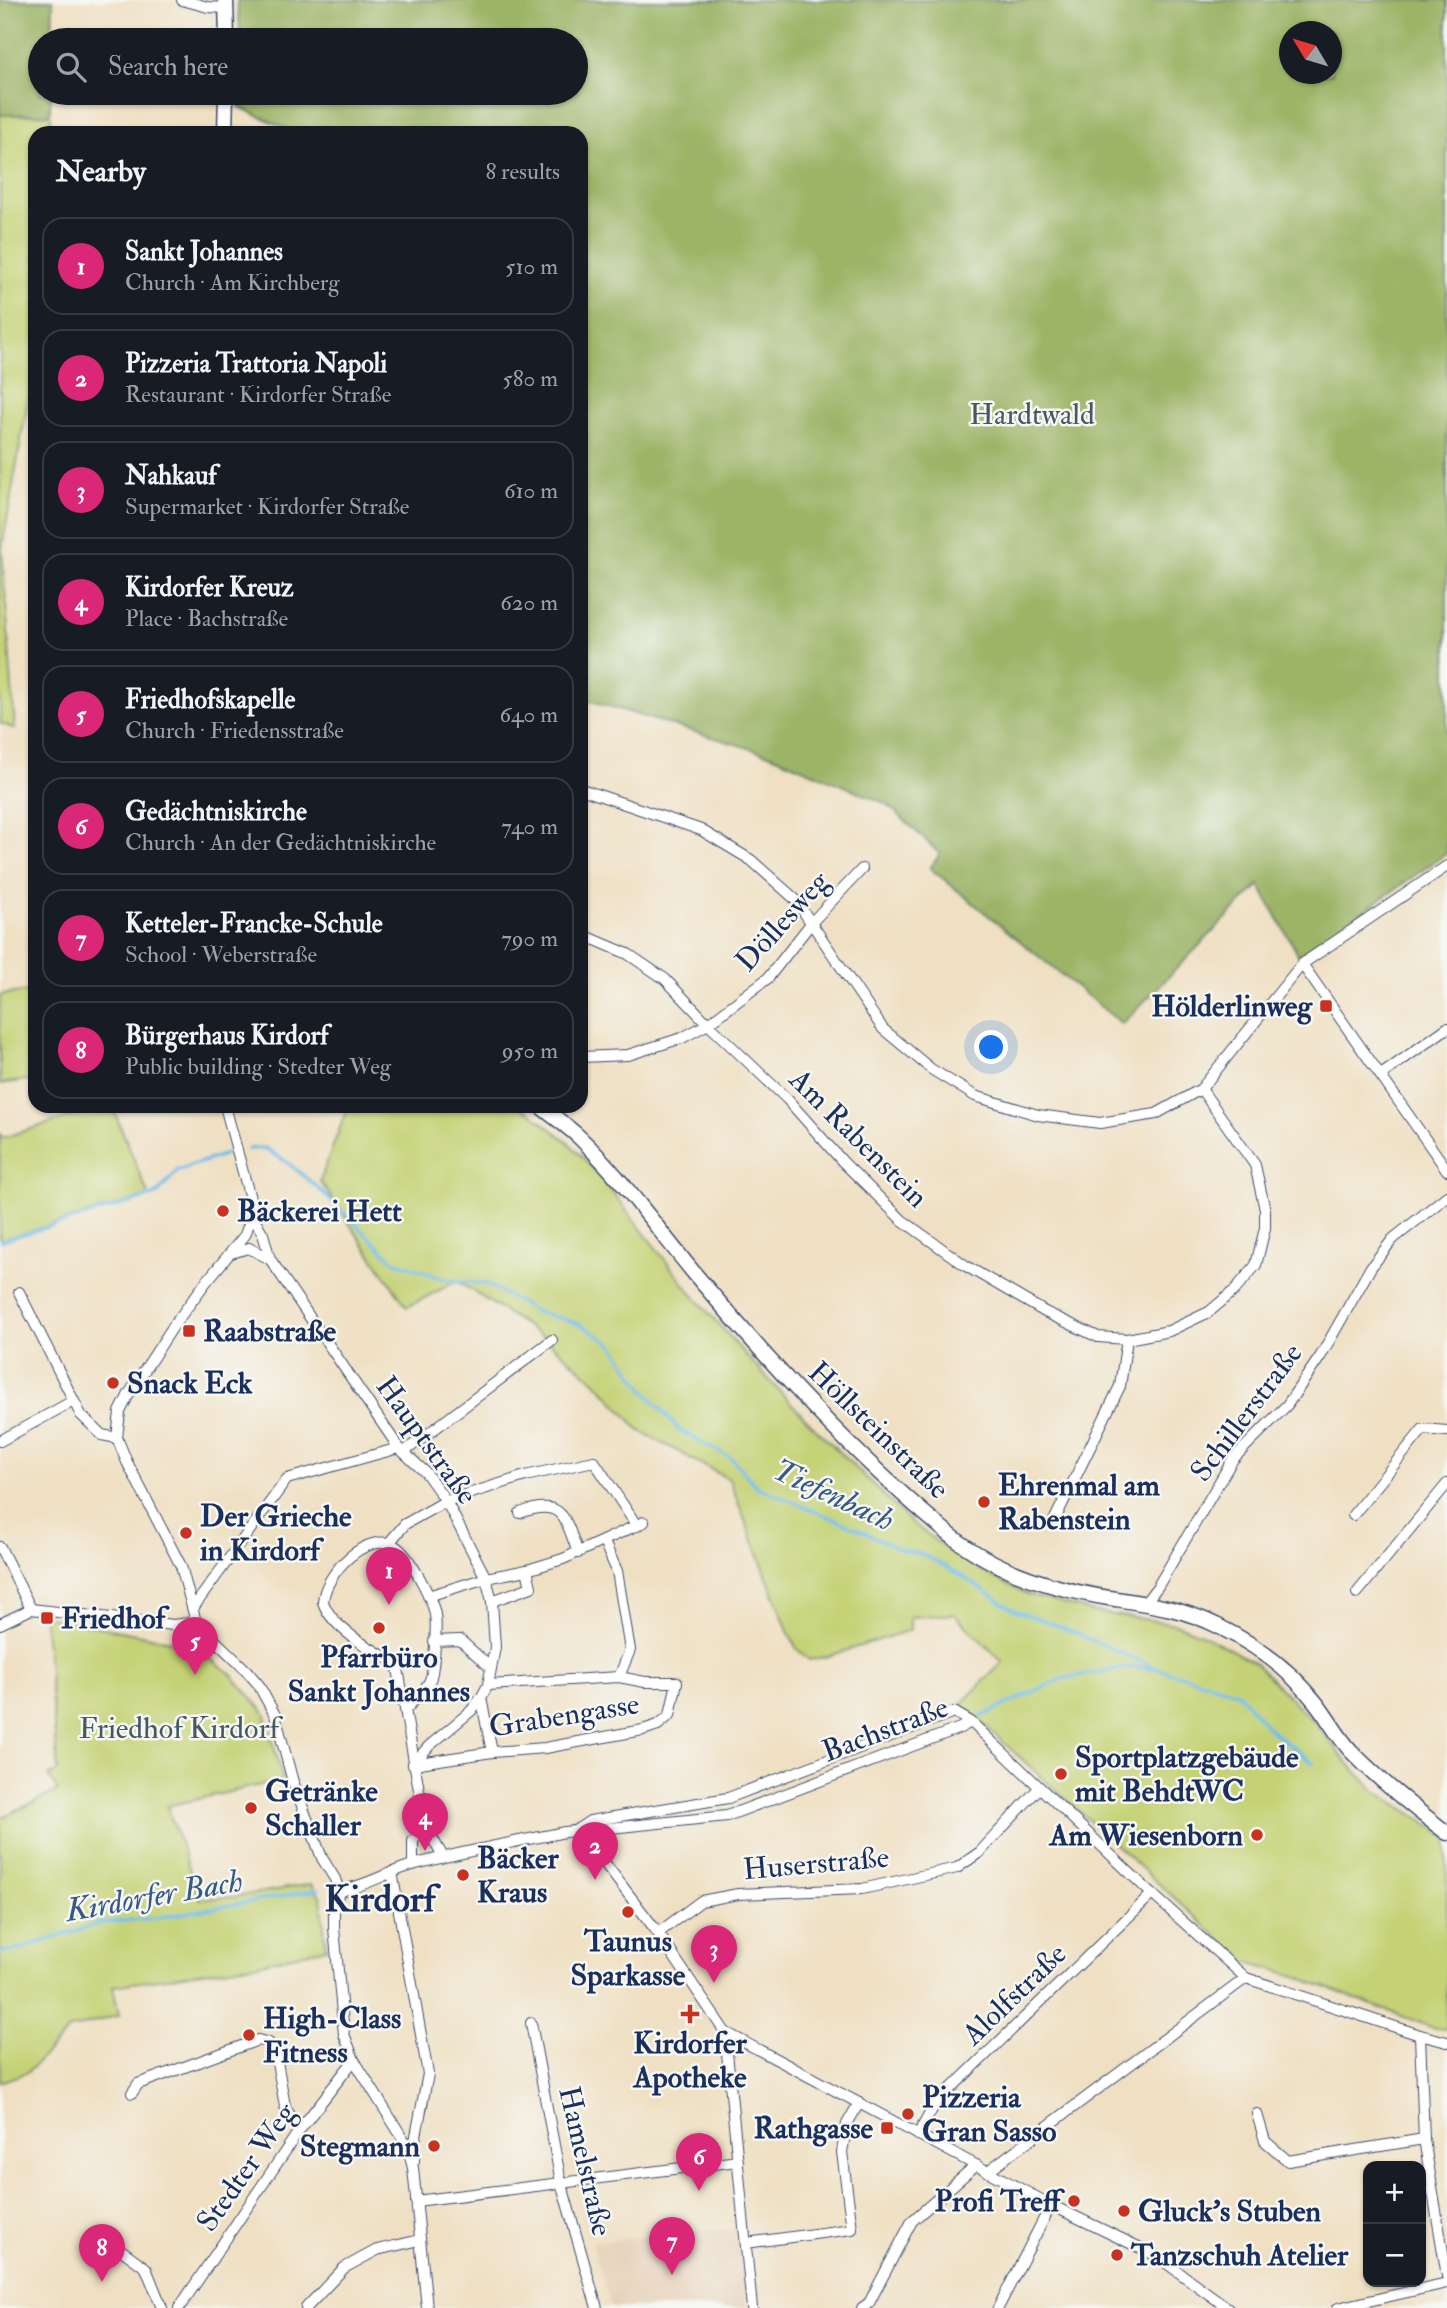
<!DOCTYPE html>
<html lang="en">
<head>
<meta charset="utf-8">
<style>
	body { margin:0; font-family:"IM FELL Double Pica",serif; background:#20242c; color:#f1f3f6 }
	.controls { position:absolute; right:21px; bottom:21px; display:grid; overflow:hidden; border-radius:14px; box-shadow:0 2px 5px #0004 }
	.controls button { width:63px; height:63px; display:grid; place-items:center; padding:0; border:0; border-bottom:2px solid #363941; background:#171b24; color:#f1f3f6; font:35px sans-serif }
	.compass { position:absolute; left:1279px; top:21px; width:63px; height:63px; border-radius:50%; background:#171b24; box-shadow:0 2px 5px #0004; rotate:308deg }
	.you { position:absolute; left:992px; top:1048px; width:24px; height:24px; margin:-18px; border:5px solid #fff; border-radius:50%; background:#1a73e8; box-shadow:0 0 0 10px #1a73e833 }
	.badge { display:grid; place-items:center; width:46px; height:46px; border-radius:50%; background:#db2777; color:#fff; font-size:23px; font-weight:700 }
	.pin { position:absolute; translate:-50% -58px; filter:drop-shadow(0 2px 4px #0008) }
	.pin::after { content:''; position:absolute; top:37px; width:24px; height:21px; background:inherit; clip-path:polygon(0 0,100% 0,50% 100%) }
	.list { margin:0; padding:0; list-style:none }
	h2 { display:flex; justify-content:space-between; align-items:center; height:91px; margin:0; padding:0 28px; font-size:30px }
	h2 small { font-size:23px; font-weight:400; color:#9ea1a6 }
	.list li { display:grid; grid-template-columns:46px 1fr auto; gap:21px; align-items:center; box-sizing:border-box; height:98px; margin:0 14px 14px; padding:0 14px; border:2px solid #363941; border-radius:21px }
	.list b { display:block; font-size:26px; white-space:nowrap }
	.list p { margin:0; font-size:23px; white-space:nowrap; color:#9ea1a6 }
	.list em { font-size:23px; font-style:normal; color:#9ea1a6 }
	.icon { flex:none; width:38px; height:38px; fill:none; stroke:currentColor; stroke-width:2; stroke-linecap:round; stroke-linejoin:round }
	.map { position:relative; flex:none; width:1447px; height:2308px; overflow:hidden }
	.search { position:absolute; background:#171b24; box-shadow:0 2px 5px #0004; left:28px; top:28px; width:560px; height:77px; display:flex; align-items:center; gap:18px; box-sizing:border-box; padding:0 24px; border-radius:38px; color:#9ea1a6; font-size:26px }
	.panel { position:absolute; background:#171b24; box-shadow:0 2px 5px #0004; left:28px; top:126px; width:560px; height:987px; border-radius:21px }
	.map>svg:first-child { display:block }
	.built { fill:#e6d0b7 }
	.green { fill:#c4d274; stroke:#708069; stroke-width:2 }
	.forest { fill:#9bb466; stroke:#5b7262; stroke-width:2; fill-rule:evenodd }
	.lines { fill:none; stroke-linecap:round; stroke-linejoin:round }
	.stream { stroke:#70bdea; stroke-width:3.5 }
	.street-casing { stroke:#3b4a6d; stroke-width:12 }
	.secondary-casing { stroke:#3b4a6d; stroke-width:17 }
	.street { stroke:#fff; stroke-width:10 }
	.secondary { stroke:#fff; stroke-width:14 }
	.poi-dot { fill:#c8321e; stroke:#f6f6f2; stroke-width:2.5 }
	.labels { text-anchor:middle; stroke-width:5; stroke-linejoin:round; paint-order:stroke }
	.park-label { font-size:30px; fill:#455864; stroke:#f6f6f2 }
	.street-label { font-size:30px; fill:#1b2f5e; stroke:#f6f6f2 }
	.poi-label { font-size:30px; font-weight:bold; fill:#1b2f5e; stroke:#f6f6f2; text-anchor:start }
	.water-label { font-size:32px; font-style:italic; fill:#355a88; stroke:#f6f6f2 }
	.district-label { font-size:37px; font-weight:bold; fill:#1b2f5e; stroke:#f6f6f2 }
</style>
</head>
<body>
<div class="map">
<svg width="1447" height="2308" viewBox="0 0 1447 2308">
	<rect width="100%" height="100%" fill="#f6f6f2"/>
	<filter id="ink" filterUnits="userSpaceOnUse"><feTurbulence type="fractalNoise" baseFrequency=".0143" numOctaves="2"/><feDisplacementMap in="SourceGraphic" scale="14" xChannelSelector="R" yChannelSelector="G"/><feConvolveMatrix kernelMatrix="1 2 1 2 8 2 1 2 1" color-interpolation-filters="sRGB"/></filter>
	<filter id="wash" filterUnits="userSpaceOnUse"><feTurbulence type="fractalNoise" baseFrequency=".00686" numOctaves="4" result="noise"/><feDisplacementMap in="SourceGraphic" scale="28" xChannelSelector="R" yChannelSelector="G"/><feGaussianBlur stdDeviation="1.57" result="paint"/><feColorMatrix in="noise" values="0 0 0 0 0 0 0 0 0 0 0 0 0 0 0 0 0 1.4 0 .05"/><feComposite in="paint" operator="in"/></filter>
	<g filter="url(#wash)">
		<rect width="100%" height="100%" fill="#efe0c3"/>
		<path class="built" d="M738,2228L747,2308H611L592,2242Z"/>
		<g class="green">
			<path d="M50,114L52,133H35V360L2,548L15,729L0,723V115Z"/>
			<path d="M35,990V1079L0,1084V995Z"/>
			<path d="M104,1106H112L149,1196L0,1240V1133L2,1138Z"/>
			<path d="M348,1106H519L531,1113L568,1142L598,1174L688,1289L742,1351L808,1421L912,1523L948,1550L989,1575L1027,1594L1094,1612L1176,1624L1208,1637L1255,1663L1316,1724L1345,1760L1375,1791L1433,1827L1447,1838V2029L1434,2028L1295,1976L1244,1961L961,1704L1003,1662L954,1614L910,1617V1630L829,1656L809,1660L797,1649L790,1636L729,1479L640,1431L595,1381L542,1336L457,1281L407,1307L320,1181Z"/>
			<path d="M44,1616L191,1645L229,1672L265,1713L283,1780L167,1806L200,1899L234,1897L311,1884L321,1897L326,1948L262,1963L113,1986L119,2015L70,2029L28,2072L0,2082V1818L58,1791L48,1776L58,1771Z"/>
		</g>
		<g class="forest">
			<path d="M0,0H53L52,40H40V93H51L50,114L0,115Z"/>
			<path d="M237,0H1447V853L1299,956L1259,885L1122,1024L930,868L940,854L887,804L769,754L581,698V133H296L239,107L241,93H576V40H241ZM1290,32H1332V74H1290Z"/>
		</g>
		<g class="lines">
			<g class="stream">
				<path d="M248,1149L265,1148L288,1163L317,1187L394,1261L447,1280L487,1284L534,1311L580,1324L613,1345L645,1391L679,1430L731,1458L757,1487L856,1528L901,1550L922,1554L959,1574L1012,1609L1059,1626L1156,1668"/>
				<path d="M0,1241L156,1195L178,1170L226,1154"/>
				<path d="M982,1716L1061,1679L1121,1668H1156L1237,1692L1269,1729L1313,1763"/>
				<path d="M0,1953L23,1948L101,1923L156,1918L318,1890"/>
			</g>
		</g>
	</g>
	<g filter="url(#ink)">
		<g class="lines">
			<g class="street-casing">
				<g id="street">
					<path d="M182,0L208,7L226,8"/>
					<path d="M581,789L701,830L751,860L795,899L883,1029L931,1069L975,1096L1038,1115L1100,1123L1156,1114L1201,1089L1302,964L1447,866"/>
					<path d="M581,934L628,954L665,979L708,1024L787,1099L843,1162L902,1220L966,1266L1045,1312L1098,1337L1127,1339L1169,1331L1209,1312L1235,1290L1256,1265L1265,1228V1210L1255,1165L1201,1089"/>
					<path d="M1302,964L1447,1170"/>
					<path d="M581,1057L628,1055L682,1038L708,1024L768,978L812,922L862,869"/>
					<path d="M1381,1075L1447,1028"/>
					<path d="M252,1215L263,1234L270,1259L399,1448L426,1473L446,1501L486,1578L492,1601L495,1647L488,1685L481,1698L471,1711L429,1746L413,1764"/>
					<path d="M231,1253L249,1248L270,1259"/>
					<path d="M19,1292L81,1415L102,1435L117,1438"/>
					<path d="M0,1441L73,1401"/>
					<path d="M404,1452L552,1340"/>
					<path d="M520,1513C563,1497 565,1518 578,1553"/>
					<path d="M1353,1515L1423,1429L1447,1431"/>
					<path d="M1053,1523L1120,1386L1127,1339"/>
					<path d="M604,1542L617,1571L630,1650L619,1677"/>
					<path d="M388,1544L405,1524L446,1501L525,1476L594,1461L637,1526"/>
					<path d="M0,1547L31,1609"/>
					<path d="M1357,1593L1447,1484"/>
					<path d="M428,1596L486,1578L527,1570L563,1559L644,1522"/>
					<path d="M492,1601L531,1587L527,1570"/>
					<path d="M1145,1603L1158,1586L1233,1459L1287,1405L1320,1357L1371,1267L1393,1239L1447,1196"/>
					<path d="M193,1608L287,1479L399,1448"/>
					<path d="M196,1622L246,1670L258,1684L275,1715L293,1782L322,1858L335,1879L339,1891L334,1912V1928L344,2034L354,2060L407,2145L413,2168L427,2308"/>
					<path d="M196,1622L181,1566L127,1462L117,1438L120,1412L129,1394L174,1325L206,1282L245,1235L252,1215L251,1202L225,1106"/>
					<path d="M0,1624L31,1609L173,1625L196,1622"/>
					<path d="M434,1641L460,1640L491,1668"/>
					<path d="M481,1698L492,1752"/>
					<path d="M406,1709C413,1701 426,1690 430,1680C434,1671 437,1625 435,1615C433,1600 409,1554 395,1546C366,1530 324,1575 323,1602C332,1629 373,1651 397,1663L425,1825L443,1857"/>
					<path d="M413,1764L492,1752L545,1748L643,1730L658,1725L670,1715L677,1682H645L619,1677L488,1685"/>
					<path d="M575,1831L590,1821L728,1798L954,1712L971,1722L1152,1894L1246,1978L1420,2035L1447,2042"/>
					<path d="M575,1831L586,1839L594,1849L658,1933L725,2032L1051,2205L1155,2255L1228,2308"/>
					<path d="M413,1865V1841L425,1825"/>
					<path d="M392,1872L428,2074L415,2141L414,2161"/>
					<path d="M339,1891C367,1886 389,1871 416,1864C465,1851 515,1842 565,1832L575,1831L591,1833L610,1828L727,1816L960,1728L971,1722"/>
					<path d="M658,1933L701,1901L738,1894L862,1889L957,1868L980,1852L1039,1788"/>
					<path d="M531,2023L561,2182L597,2308"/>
					<path d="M725,2032L752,2308"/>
					<path d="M1420,2035L1424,2139L1447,2276"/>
					<path d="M132,2093L138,2084L258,2040L269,2043L275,2051L285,2106L290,2116L301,2128"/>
					<path d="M1257,2114L1265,2141L1288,2161L1424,2139"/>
					<path d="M918,2135L935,2104L1152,1894"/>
					<path d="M988,2171L1246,1978"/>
					<path d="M416,2201L738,2161"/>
					<path d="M101,2235L146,2268L162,2308"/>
					<path d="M746,2243L852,2229L842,2152L847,2124L859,2103"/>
					<path d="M179,2308L301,2128L354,2060"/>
					<path d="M306,2308L344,2268L377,2250L420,2240"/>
					<path d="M862,2308L869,2303L912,2221L976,2165"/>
					<path d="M998,2308L1051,2205"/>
					<path d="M1338,2308L1447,2283"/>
				</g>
			</g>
			<g class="secondary-casing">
				<g id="secondary">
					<path d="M226,0L227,40"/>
					<path d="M225,133L226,93"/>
					<path d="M540,1106C553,1116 566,1125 578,1136C621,1177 656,1227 694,1273C772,1365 855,1457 949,1534C993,1570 1053,1589 1109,1598C1148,1604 1182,1608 1218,1626C1256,1645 1290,1669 1316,1703C1328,1718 1338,1737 1351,1751C1380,1781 1414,1808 1447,1833"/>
				</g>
			</g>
			<use href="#street" class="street"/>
			<use href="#secondary" class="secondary"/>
		</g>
	</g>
	<g class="poi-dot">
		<rect x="1319" y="999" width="14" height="14" rx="3.5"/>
		<circle cx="223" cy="1211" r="7"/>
		<rect x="182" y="1324" width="14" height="14" rx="3.5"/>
		<circle cx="113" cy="1383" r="7"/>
		<circle cx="984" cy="1502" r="7"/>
		<circle cx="186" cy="1533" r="7"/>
		<rect x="40" y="1611" width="14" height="14" rx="3.5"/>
		<circle cx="379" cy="1628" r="7"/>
		<circle cx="1061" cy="1774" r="7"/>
		<circle cx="251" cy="1808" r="7"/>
		<circle cx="1257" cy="1835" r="7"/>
		<circle cx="463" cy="1875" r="7"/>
		<circle cx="628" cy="1912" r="7"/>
		<path d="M686.5 2003.5h7v7h7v7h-7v7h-7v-7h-7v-7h7z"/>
		<circle cx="249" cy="2035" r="7"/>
		<circle cx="908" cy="2114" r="7"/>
		<rect x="880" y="2121" width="14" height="14" rx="3.5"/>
		<circle cx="434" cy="2146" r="7"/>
		<circle cx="1074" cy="2201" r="7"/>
		<circle cx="1124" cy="2211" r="7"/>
		<circle cx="1117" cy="2255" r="7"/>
	</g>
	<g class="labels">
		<g class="park-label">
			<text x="1032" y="424">Hardtwald</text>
			<text x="179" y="1738">Friedhof Kirdorf</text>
		</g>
		<g class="street-label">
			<text transform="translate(782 921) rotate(-48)" y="10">Döllesweg</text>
			<text transform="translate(859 1138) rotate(45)" y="10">Am Rabenstein</text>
			<text transform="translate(1246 1412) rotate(-53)" y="10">Schillerstraße</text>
			<text transform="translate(879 1430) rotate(44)" y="10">Höllsteinstraße</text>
			<text transform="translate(427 1440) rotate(54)" y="10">Hauptstraße</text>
			<text transform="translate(564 1715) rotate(-9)" y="10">Grabengasse</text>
			<text transform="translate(885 1729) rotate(-21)" y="10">Bachstraße</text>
			<text transform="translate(816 1863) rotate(-5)" y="10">Huserstraße</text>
			<text transform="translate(1014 1994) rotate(-44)" y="10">Alolfstraße</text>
			<text transform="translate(586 2161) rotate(77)" y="10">Hamelstraße</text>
			<text transform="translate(246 2167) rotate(-55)" y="10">Stedter Weg</text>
		</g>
		<g class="poi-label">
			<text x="1312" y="1016" text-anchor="end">Hölderlinweg</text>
			<text x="237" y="1221">Bäckerei Hett</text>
			<text x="203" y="1341">Raabstraße</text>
			<text x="127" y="1393">Snack Eck</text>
			<text x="998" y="1495">Ehrenmal am<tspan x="998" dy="34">Rabenstein</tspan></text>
			<text x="200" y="1526">Der Grieche<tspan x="200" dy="34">in Kirdorf</tspan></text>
			<text x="61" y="1628">Friedhof</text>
			<text x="379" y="1667" text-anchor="middle">Pfarrbüro<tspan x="379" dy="34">Sankt Johannes</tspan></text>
			<text x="1075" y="1767">Sportplatzgebäude<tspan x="1075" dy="34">mit BehdtWC</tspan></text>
			<text x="265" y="1801">Getränke<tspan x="265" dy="34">Schaller</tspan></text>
			<text x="1243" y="1845" text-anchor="end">Am Wiesenborn</text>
			<text x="477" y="1868">Bäcker<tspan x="477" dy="34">Kraus</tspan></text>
			<text x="628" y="1951" text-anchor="middle">Taunus<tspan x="628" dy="34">Sparkasse</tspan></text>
			<text x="263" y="2028">High-Class<tspan x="263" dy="34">Fitness</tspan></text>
			<text x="690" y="2053" text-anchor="middle">Kirdorfer<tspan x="690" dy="34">Apotheke</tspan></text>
			<text x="922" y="2107">Pizzeria<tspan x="922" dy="34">Gran Sasso</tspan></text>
			<text x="873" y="2138" text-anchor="end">Rathgasse</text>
			<text x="420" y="2156" text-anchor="end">Stegmann</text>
			<text x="1060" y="2211" text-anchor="end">Profi Treff</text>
			<text x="1138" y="2221">Gluck's Stuben</text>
			<text x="1131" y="2265">Tanzschuh Atelier</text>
		</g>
		<g class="water-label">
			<text transform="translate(834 1494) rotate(25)" y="11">Tiefenbach</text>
			<text transform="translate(154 1895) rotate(-10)" y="11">Kirdorfer Bach</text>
		</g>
		<g class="district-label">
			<text x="380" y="1911">Kirdorf</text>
		</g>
	</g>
</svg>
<div class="controls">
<button>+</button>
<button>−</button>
</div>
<svg class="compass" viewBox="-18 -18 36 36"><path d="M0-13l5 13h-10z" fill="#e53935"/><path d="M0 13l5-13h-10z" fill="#9ea1a6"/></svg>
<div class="you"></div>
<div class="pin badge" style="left:389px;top:1605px">1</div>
<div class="pin badge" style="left:595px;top:1880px">2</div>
<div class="pin badge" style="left:714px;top:1983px">3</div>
<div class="pin badge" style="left:425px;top:1851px">4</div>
<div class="pin badge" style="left:195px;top:1675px">5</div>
<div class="pin badge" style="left:699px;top:2191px">6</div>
<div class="pin badge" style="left:672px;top:2275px">7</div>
<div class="pin badge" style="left:102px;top:2282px">8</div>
<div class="search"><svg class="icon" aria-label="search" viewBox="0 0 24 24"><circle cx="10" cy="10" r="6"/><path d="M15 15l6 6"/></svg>Search here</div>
<section class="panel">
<h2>Nearby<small>8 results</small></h2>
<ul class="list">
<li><span class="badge">1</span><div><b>Sankt Johannes</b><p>Church · Am Kirchberg</p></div><em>510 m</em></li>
<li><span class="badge">2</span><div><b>Pizzeria Trattoria Napoli</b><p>Restaurant · Kirdorfer Straße</p></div><em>580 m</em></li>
<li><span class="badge">3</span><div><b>Nahkauf</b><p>Supermarket · Kirdorfer Straße</p></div><em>610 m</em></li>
<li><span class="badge">4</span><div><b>Kirdorfer Kreuz</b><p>Place · Bachstraße</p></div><em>620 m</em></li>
<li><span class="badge">5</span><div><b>Friedhofskapelle</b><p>Church · Friedensstraße</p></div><em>640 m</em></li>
<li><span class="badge">6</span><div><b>Gedächtniskirche</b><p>Church · An der Gedächtniskirche</p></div><em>740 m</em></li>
<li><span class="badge">7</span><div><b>Ketteler-Francke-Schule</b><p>School · Weberstraße</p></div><em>790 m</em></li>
<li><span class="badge">8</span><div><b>Bürgerhaus Kirdorf</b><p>Public building · Stedter Weg</p></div><em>950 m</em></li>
</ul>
</section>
</div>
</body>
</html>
